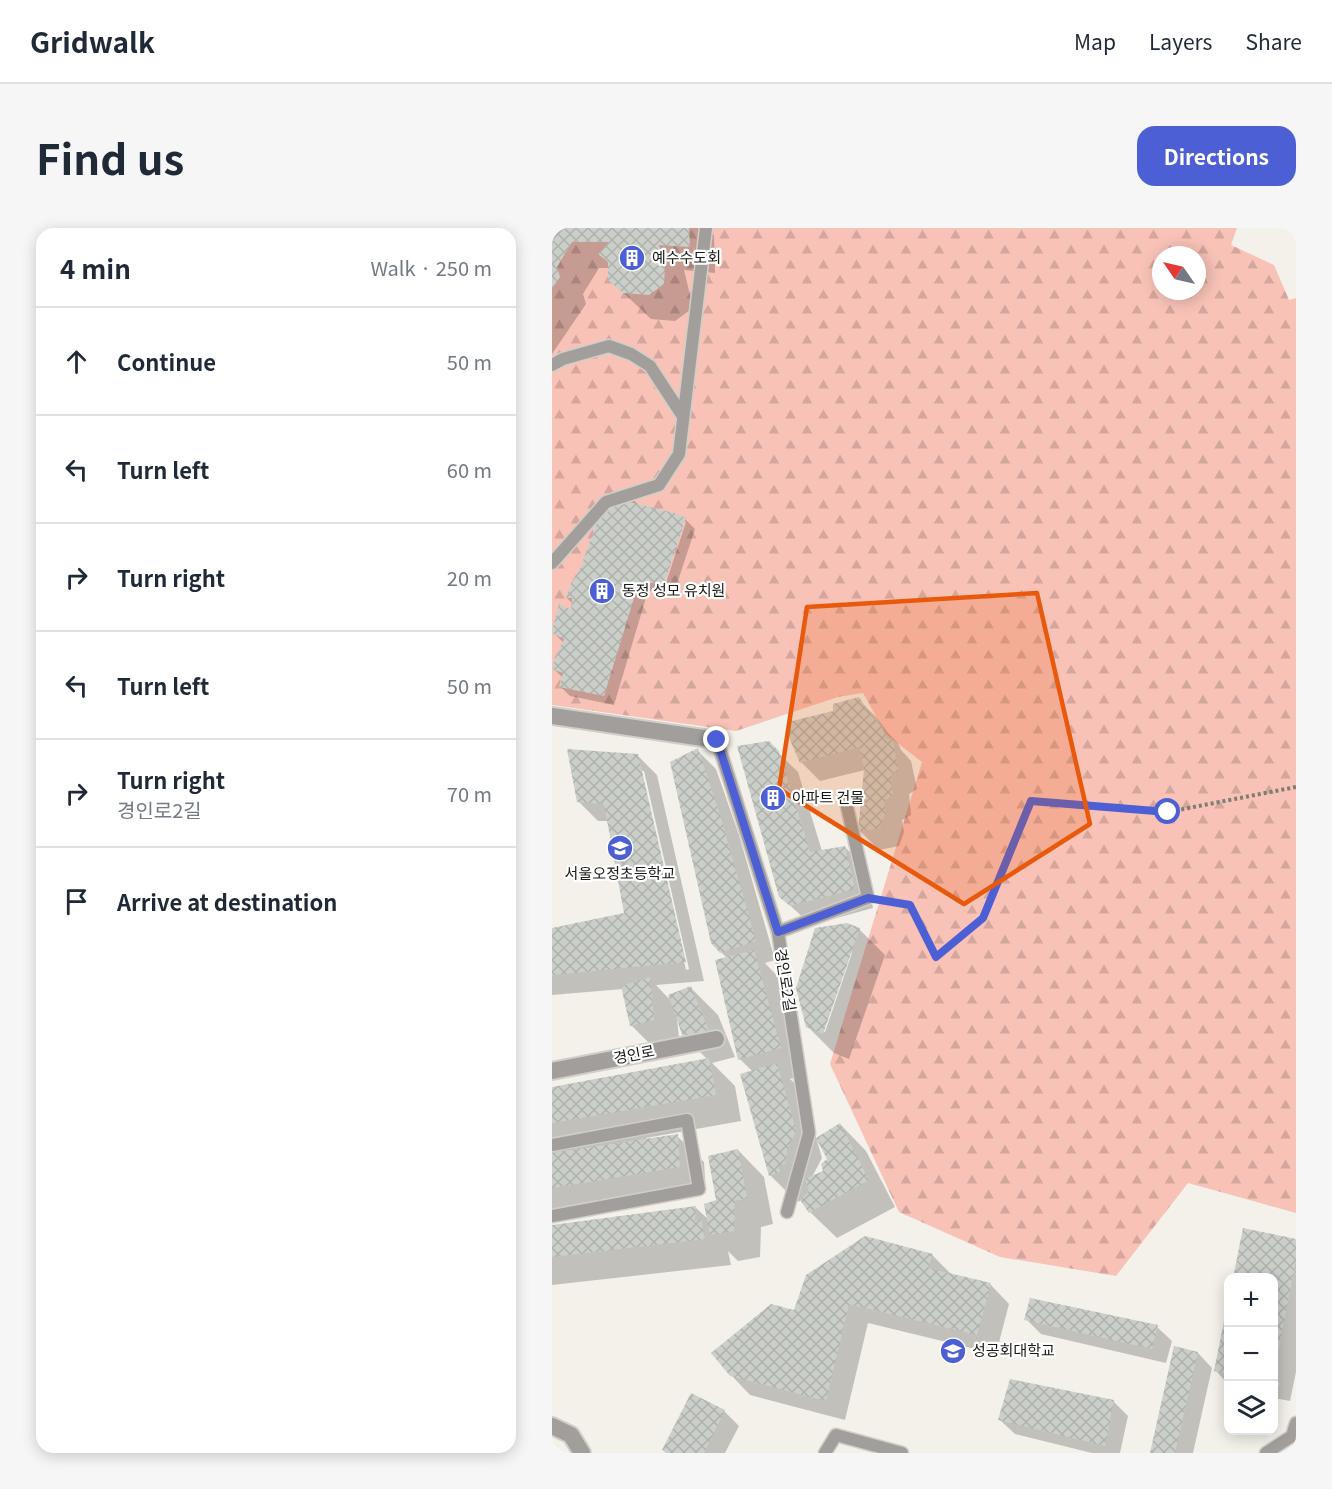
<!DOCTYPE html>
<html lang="en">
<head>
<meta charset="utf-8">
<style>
	body { margin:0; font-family:Georgia,"Noto Sans KR",serif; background:#f6f6f7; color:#1f2937 }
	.controls { position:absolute; right:18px; bottom:18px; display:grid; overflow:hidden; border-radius:12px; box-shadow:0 3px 15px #0003 }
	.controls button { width:54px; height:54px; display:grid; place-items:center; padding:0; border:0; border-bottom:2px solid #e0e1e3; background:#fff; color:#1f2937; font:30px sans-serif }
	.compass { position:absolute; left:600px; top:18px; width:54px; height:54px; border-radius:50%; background:#fff; box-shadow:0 3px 15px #0003; rotate:304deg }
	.stop { position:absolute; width:18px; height:18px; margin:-14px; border:4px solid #4d5fd4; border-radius:50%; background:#fff }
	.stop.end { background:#4d5fd4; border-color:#fff; box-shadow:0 2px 6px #0008 }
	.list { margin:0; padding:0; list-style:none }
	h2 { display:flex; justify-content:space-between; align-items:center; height:78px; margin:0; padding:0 24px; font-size:26px }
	h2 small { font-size:20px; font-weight:400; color:#747a83 }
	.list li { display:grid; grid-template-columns:39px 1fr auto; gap:18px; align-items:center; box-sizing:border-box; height:108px; padding:0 24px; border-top:2px solid #e0e1e3 }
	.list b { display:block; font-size:22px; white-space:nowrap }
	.list p { margin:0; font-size:20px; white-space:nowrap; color:#747a83 }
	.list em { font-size:20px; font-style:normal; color:#747a83 }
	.icon { flex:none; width:33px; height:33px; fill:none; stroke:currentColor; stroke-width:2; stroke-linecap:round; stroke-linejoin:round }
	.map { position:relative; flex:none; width:744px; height:1225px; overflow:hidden; border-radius:18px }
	header { display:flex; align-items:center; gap:36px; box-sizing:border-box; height:84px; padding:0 30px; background:#fff; border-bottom:2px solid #e0e1e3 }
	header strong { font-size:28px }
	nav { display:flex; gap:33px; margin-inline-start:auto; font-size:21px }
	.intro { display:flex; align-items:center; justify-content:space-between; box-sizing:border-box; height:144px; padding:0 36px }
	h1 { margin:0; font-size:42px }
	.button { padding:15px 27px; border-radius:18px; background:#4d5fd4; color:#fff; font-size:21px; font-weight:700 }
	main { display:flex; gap:36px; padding:0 36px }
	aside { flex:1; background:#fff; border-radius:18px; box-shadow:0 3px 15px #0003 }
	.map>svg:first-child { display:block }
	.forest { fill:url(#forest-firs); fill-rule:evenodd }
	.shadow { fill:#0003; fill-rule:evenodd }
	.building { fill:url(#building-cross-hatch) }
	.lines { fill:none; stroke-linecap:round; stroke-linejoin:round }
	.service-casing { stroke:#d0cec8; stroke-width:15 }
	.minor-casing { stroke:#d0cec8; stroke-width:20 }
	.path { stroke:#7d7c77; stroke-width:4; stroke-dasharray:3 3; stroke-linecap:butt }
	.service { stroke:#a19e9c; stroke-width:12 }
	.minor { stroke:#a19e9c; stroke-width:16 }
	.route { stroke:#4d5fd4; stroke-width:8 }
	.marked { fill:#e8590c; fill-opacity:0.2; stroke:#e8590c; stroke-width:4.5; stroke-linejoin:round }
	.labels { text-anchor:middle; stroke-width:4.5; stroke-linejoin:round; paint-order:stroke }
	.poi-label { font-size:15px; fill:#191917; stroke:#fff; text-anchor:start }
	.street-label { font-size:15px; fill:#191917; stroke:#fff }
</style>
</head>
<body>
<header>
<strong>Gridwalk</strong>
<nav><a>Map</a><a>Layers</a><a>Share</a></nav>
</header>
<div class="intro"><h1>Find us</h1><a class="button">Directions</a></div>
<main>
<aside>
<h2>4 min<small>Walk · 250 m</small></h2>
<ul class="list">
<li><svg class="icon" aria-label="ahead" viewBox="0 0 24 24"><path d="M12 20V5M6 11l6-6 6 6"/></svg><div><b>Continue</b></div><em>50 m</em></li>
<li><svg class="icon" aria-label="left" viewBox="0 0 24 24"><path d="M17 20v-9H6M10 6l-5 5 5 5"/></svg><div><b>Turn left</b></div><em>60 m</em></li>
<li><svg class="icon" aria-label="right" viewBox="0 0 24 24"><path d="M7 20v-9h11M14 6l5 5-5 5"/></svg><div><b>Turn right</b></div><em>20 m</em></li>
<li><svg class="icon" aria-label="left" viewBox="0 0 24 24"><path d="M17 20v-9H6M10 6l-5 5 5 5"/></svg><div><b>Turn left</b></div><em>50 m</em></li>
<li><svg class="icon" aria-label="right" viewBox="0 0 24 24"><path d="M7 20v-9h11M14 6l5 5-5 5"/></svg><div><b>Turn right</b><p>경인로2길</p></div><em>70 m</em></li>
<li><svg class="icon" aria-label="arrive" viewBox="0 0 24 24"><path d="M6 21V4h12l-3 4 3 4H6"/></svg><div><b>Arrive at destination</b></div></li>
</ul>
</aside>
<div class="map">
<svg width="744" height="1225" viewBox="0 0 744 1225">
	<defs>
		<pattern id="forest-firs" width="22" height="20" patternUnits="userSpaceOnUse" patternTransform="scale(1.5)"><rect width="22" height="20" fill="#f8c2b7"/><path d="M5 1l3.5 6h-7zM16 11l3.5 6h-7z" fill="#d4a69d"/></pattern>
		<pattern id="building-cross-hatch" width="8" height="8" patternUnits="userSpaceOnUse" patternTransform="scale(1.5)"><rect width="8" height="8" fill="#cbcfc9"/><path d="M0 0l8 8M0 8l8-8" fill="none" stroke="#aeb1ac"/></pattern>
	</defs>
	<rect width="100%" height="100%" fill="#f3f1ea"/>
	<path class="forest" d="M0,0H685L679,17L722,37L737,72L744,70V985L636,955L564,1048L448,1029L347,984L278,836L370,534L334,506L311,465L286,469L184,503L0,477ZM609,27H645V63H609Z"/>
	<g class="shadow">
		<path d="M0,0H155L162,7L163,45L132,42L138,67V82L123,93L99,91L57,51V40H47L31,66L34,76L0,126Z"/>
		<path d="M77,268L87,277L133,291L143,301L122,365L96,363L62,477L18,468L8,458L11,450L1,440L12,415L1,404L21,384V376L15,370L20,356ZM131,294H134L111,364L108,363Z"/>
		<path d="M306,471L325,490L336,505L346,515L349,522L359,533L365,561L357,566L359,587L350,592L352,604L347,618L327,622L308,603L313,542L268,553L249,534L282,484Z"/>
		<path d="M216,515L246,544L270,623L293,619L312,639L321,680L259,697L228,668Z"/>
		<path d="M145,522L164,541L187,607L223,732L213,735L228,751L255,846L238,851L251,863L270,930L260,949L273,944L288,896L314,923L343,979L285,1010L258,984L250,972L245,974L218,947L201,844L188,831L176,731L169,724Z"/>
		<path d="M86,528L105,547L152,753L104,757L120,774L139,760L166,787L183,829L160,835L183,858L189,893L94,910V913L125,908L152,934L154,965L0,990V861L156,832L133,809L125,791L128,818L105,823L79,797L71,761L0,767V701L74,686L56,593H46L26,573ZM89,543H92L137,741L134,742Z"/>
		<path d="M307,701L333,727L297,831L282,825L255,798ZM297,725H300L273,804L270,803Z"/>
		<path d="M186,922L212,949L221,996L209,999L208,1029L186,1033L176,1023L179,1037L0,1057V999L143,979L157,992Z"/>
		<path d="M744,1013V1144L738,1173L722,1170V1157L726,1158L727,1155L722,1154V1050Z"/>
		<path d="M380,1027L399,1046L438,1056L457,1076L444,1126L316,1095L293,1192L198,1167L179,1147L243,1084Z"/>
		<path d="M676,1081V1156L664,1143Z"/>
		<path d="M474,1091L605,1099L620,1113L614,1135L489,1106Z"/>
		<path d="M646,1125L660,1140L641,1225H600Z"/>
		<path d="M562,1174L576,1188L568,1225H540L463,1206L448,1192Z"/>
		<path d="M172,1183L187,1198L173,1225H114L111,1222Z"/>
	</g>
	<g class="building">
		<path d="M0,0H137L138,19L107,17L113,39L112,56L97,67L71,65L56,52V34L46,26L57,14H20L5,39L8,49L0,61Z"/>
		<path d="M77,266L78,274L122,285L134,290L112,356L87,354L52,468L7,459L11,445L0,441V439L12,411L0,405V403L7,376L19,382L20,370H14L19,356L29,339L46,289Z"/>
		<path d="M307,469L321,490L327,495L335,511L341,512L346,542L339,547L341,567L332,573L334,584L328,600L306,604L312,541L307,519L248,535L236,507V494L281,483V476Z"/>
		<path d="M217,513L227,523L258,624L293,618L303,661L238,678L227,669L185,518Z"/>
		<path d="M146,520L168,587L204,713L168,725L159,715L118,534Z"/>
		<path d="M15,521L86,526L134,734L0,747V700L72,685L52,576L25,574Z"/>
		<path d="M295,695L308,700L271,806L254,799L244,760L263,700Z"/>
		<path d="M202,722L229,820L186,832L163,732Z"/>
		<path d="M98,749L102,792L78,798L69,758Z"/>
		<path d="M139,758L157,803L131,809L116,767Z"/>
		<path d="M157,830L164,867L0,895V859Z"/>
		<path d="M225,835L244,903L235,922L233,936L227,938L228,944L217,948L188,846Z"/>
		<path d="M288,895L317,952L257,985L248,972L257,963L253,951L271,943L269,936L275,931L264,910Z"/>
		<path d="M126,906L128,939L0,960V925Z"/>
		<path d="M186,921L195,970L183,973L182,1003L158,1007L152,976L164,972L156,928Z"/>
		<path d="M144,978L143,993L149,991L153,1011L0,1029V997Z"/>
		<path d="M691,1000L744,1011V1032L723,1139L722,1050H681Z"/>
		<path d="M313,1008L381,1026L376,1040L439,1055L425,1107L297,1076L274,1173L178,1148L159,1125L219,1076L242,1082L254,1047Z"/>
		<path d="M478,1070L606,1097L600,1121L472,1092Z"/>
		<path d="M675,1078H676V1146L662,1143Z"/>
		<path d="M622,1118L646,1124L623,1225H598Z"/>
		<path d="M458,1151L562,1172L553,1218L446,1192Z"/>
		<path d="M139,1165L173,1182L152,1225H115L110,1222Z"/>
	</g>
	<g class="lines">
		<g class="service-casing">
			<g id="service">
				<path d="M0,137L11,131L57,118L79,126L98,138L130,187"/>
				<path d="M0,335L54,274L107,257L127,226L154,0"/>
				<path d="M165,512L226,704L257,905L235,984"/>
				<path d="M226,704L316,670L293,570"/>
				<path d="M0,917L135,892L147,961L0,988"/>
				<path d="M273,1225L284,1207L350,1225"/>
				<path d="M714,1225L740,1208L744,1195"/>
			</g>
		</g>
		<g class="minor-casing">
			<g id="minor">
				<path d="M0,488L165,512"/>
				<path d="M0,843L164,811"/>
				<path d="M0,1198L19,1207L30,1225"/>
			</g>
		</g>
		<path class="path" d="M329,672L358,677L384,729L431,690L479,573L616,584L744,559"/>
		<use href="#service" class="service"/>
		<use href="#minor" class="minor"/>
	</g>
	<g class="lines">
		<path class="route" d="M165,512L226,704L316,670L358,677L384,729L431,690L479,573L616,584"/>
	</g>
	<path class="marked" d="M485,365L538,596L412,676L227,561L255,379Z"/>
	<defs>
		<g id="building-disc" transform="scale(1.35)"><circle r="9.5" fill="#4d5fd4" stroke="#fff"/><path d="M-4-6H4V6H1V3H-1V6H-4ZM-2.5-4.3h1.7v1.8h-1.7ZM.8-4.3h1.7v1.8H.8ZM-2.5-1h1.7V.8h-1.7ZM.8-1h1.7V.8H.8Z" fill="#fff"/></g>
		<g id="school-disc" transform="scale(1.35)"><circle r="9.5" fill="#4d5fd4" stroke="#fff"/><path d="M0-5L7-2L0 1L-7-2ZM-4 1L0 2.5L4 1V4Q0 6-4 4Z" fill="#fff"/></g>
		<g id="university-disc" transform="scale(1.35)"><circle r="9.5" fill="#4d5fd4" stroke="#fff"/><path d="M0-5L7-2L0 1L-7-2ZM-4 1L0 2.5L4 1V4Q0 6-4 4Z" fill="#fff"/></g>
	</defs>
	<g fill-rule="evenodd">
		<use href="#building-disc" x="80" y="30"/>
		<use href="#building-disc" x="50" y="363"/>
		<use href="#building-disc" x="221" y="570"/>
		<use href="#school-disc" x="68" y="620"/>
		<use href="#university-disc" x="401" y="1123"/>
	</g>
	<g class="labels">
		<g class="poi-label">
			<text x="100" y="35">예수수도회</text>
			<text x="70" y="368">동정 성모 유치원</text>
			<text x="240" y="575">아파트 건물</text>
			<text x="68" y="651" text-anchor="middle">서울오정초등학교</text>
			<text x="420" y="1128">성공회대학교</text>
		</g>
		<g class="street-label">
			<text transform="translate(233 752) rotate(81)" y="5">경인로2길</text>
			<text transform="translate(82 827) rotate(-11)" y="5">경인로</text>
		</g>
	</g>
</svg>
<div class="controls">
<button>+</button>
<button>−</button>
<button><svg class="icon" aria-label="layers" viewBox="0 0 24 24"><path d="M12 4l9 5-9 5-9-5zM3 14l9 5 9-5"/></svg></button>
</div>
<svg class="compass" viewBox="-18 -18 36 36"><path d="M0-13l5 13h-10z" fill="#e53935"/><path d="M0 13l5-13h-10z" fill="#747a83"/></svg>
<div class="stop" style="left:616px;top:584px"></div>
<div class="stop end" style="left:165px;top:512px"></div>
</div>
</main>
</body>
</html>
